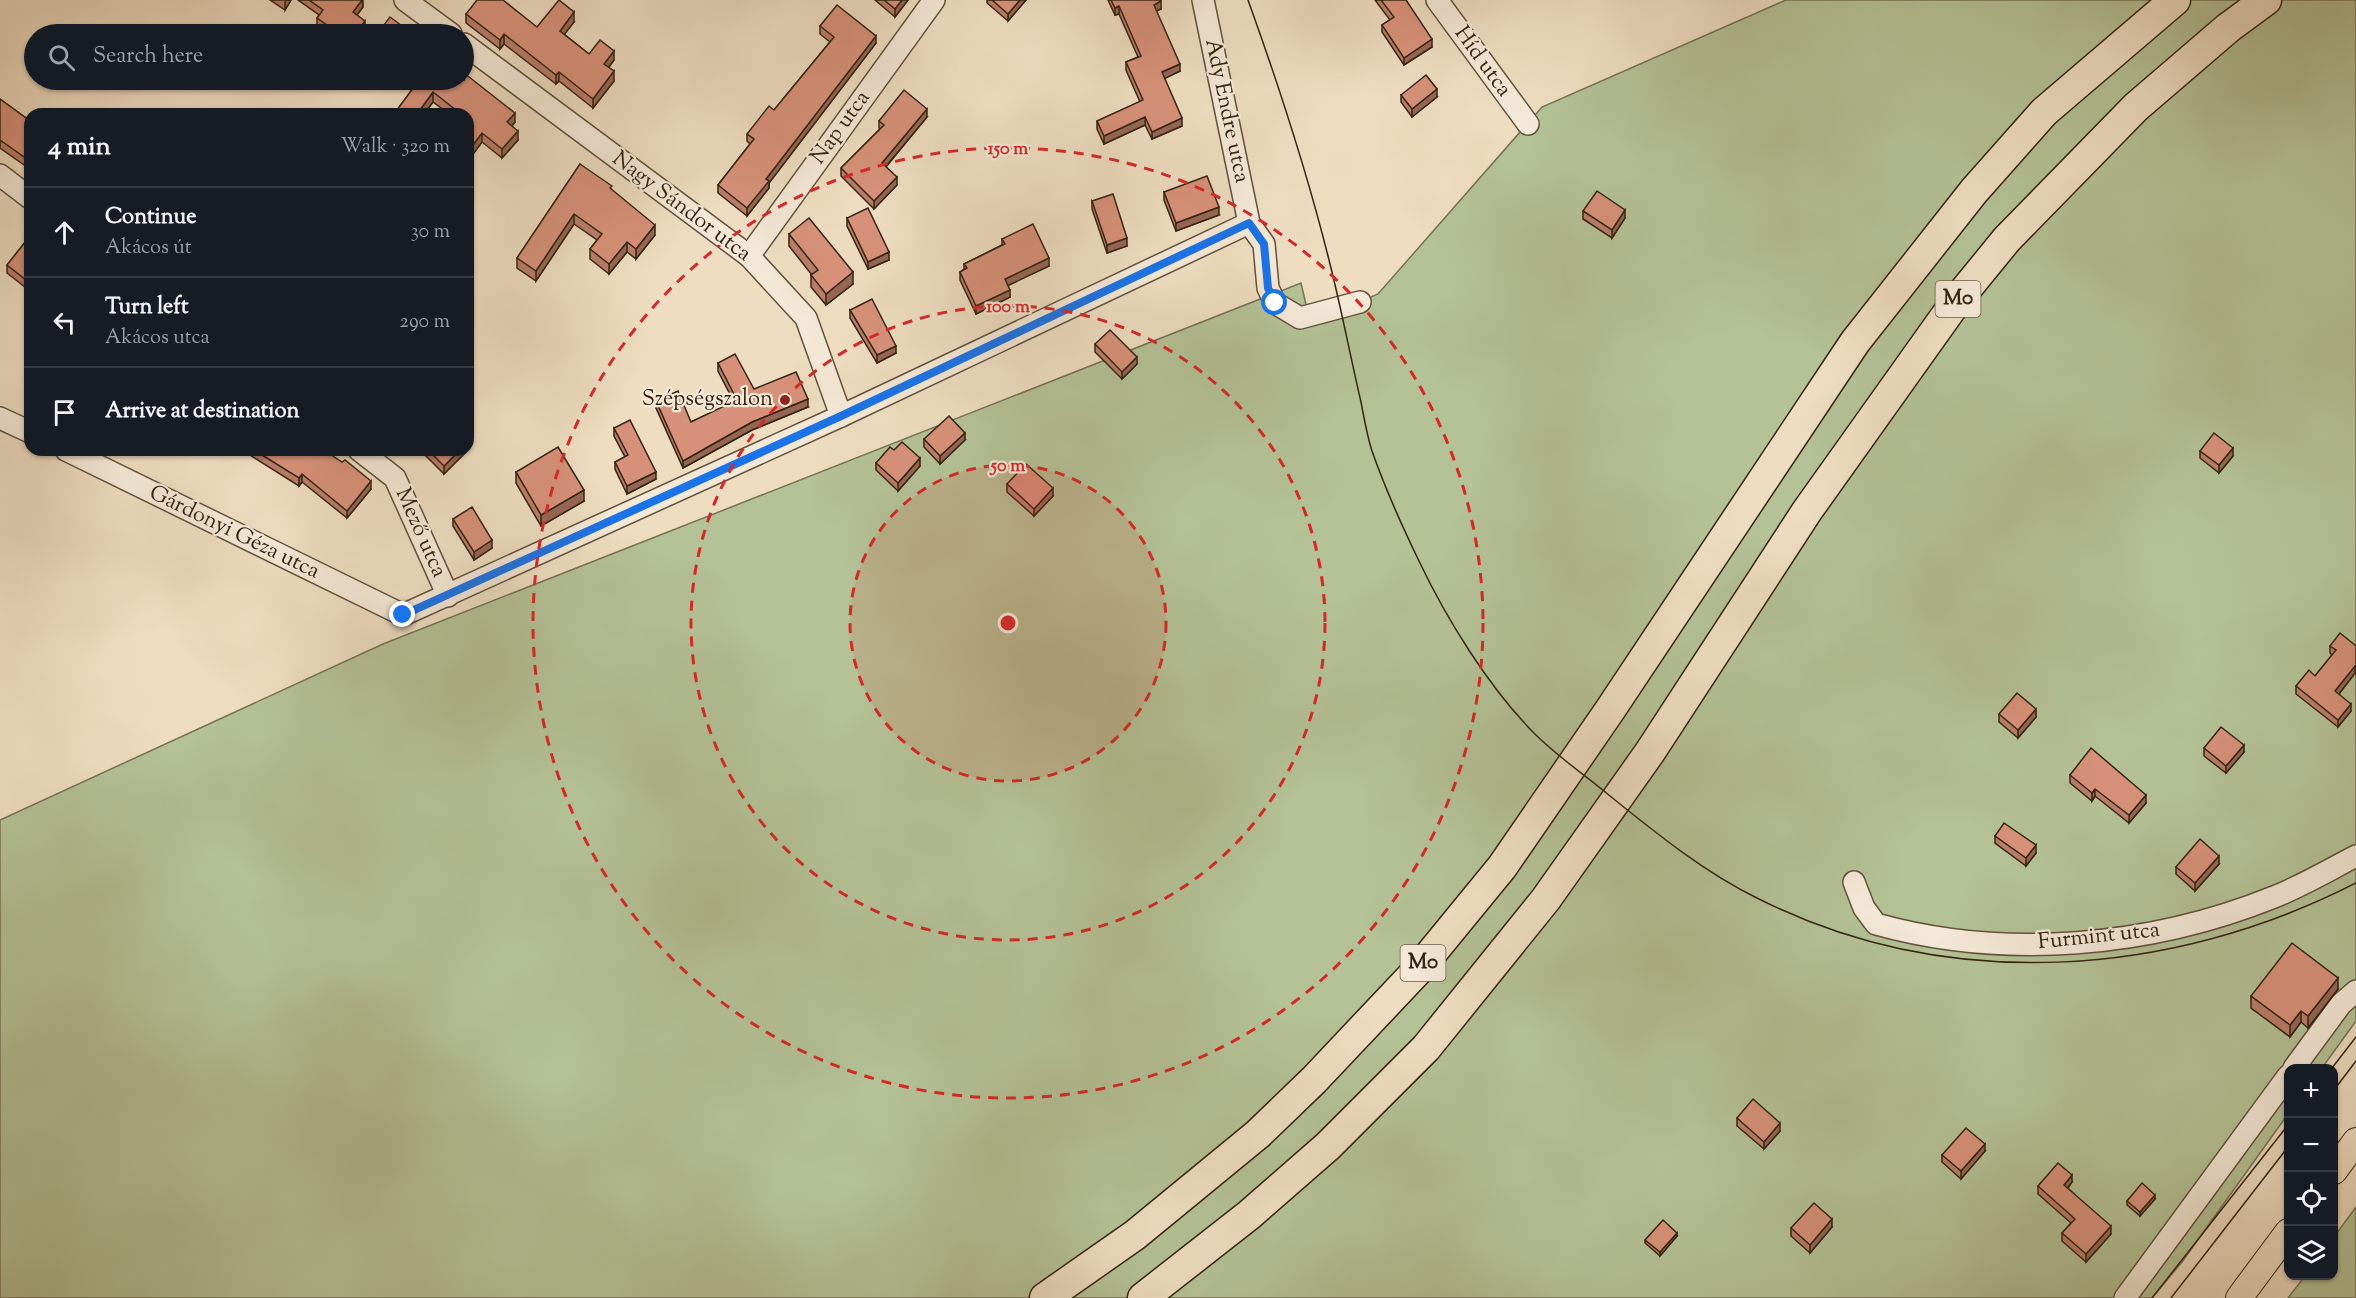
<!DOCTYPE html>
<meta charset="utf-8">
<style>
:root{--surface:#171b24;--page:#242831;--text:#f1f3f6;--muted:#9ea1a6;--line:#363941}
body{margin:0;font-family:"Sorts Mill Goudy",serif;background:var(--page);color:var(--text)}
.controls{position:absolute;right:18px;bottom:18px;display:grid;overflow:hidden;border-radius:12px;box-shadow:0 2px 4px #0004}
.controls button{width:54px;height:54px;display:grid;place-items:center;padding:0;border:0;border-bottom:2px solid var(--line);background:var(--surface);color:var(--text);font:30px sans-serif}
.stop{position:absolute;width:18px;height:18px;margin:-14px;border:4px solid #1a73e8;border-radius:50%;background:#fff}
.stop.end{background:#1a73e8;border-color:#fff;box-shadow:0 2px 6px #0008}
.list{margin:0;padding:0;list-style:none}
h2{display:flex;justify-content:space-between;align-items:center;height:78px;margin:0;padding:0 24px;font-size:26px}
h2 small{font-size:20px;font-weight:400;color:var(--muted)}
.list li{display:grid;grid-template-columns:39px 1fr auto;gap:18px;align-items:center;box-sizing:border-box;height:90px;padding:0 24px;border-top:2px solid var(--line)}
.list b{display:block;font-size:22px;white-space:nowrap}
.list p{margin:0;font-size:20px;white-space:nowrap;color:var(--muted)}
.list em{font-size:20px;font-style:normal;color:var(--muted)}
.icon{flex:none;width:33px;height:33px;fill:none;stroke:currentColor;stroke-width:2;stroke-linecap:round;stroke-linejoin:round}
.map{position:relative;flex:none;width:2356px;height:1298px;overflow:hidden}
.search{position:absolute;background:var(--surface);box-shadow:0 2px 4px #0004;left:24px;top:24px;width:450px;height:66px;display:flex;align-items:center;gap:15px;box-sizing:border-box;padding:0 21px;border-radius:33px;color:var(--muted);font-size:22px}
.panel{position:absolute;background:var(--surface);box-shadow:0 2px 4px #0004;left:24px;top:108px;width:450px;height:348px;border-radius:18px}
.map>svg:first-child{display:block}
.green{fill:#b4c296;stroke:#747354;stroke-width:1.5}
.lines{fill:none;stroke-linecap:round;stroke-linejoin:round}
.minor-casing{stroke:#62523d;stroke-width:24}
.major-casing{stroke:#332411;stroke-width:28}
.highway-casing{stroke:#332411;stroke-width:33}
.minor{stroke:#f4e9d7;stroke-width:21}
.major{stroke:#eeddc1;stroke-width:26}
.highway{stroke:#eeddc1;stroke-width:30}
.tram{stroke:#332411;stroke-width:1.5}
.wall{fill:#b97d69;stroke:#332411;stroke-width:1.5}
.shaded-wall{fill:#966655;stroke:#332411;stroke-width:1.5}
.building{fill:#d7917a;stroke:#332411;stroke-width:1.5}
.route{stroke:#1a73e8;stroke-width:8}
.ring{fill:none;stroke:#d62828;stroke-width:3;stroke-dasharray:10 8}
.poi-dot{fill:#8f2418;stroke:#f4e9d7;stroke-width:2}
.labels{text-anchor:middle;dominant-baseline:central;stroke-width:4.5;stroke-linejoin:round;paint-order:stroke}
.shield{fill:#f4e9d7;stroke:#6d5f4c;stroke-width:1.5}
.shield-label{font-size:21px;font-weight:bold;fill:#332411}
.street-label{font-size:22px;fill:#332411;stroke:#f4e9d7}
.poi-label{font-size:22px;fill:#332411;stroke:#f4e9d7;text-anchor:end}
.centre{fill:#d62828;stroke:#f4e9d7;stroke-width:3}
.ring-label{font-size:18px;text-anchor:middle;font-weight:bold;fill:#d62828;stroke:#f4e9d7;stroke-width:4.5;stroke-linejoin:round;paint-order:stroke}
</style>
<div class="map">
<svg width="2356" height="1298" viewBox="0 0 2356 1298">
<rect width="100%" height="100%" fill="#eeddc1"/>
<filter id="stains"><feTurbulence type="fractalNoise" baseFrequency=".00333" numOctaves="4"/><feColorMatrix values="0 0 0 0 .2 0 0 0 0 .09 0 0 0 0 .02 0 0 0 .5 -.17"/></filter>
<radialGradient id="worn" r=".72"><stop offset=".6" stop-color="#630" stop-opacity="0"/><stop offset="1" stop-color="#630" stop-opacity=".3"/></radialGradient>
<g class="green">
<path d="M1786,0H2356V1021L2322,1068H2288V1114L2182,1262L2152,1298H0V820L383,644L1301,283L1307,309L1360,302L1378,294L1542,107Z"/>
<path d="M2356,1207V1298H2288L2305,1276H2334V1237Z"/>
</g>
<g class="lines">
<defs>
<g id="minor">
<path d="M405,0L451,34"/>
<path d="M1203,0L1249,223L1264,244L1268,288L1275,303L1300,318L1360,302"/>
<path d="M1437,0L1528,124"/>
<path d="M464,44L749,256L806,318L841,416"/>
<path d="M0,175L30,198"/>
<path d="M749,256L934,0"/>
<path d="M0,418L30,432"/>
<path d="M66,450L403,615L841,416L1249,223"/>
<path d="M359,450L395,478L448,596"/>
<path d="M1854,882L1864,908L1876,924C2005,960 2150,947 2274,897C2302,886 2329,870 2356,856"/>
<path d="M2294,1068L2341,1004L2356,991"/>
<path d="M2125,1298L2288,1076"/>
</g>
<g id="major">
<path d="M2334,1171L2356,1141"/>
<path d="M2239,1298L2288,1232"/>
</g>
<g id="highway">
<path d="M1045,1298L1135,1235L1258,1134L1314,1080L1416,972L1502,867L1610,710L1855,342L1974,191L2044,112L2175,0"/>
<path d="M1143,1298L1249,1215L1328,1146L1426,1048L1546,899L1650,752L1807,511L1958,299L2007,239L2136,107L2228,28L2266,0"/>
</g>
</defs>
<use href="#minor" class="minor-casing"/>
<use href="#major" class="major-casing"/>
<use href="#highway" class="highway-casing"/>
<use href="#minor" class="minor"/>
<use href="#major" class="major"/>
<use href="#highway" class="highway"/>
<g class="tram">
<path d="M1248,0C1279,86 1307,172 1329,260C1341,307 1350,355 1361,402C1364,418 1367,435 1372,451C1385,488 1402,526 1419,561C1446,618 1488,686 1532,731C1555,755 1585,775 1610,796C1656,833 1704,872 1757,898C1947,994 2170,978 2356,883"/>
<path d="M2332,1068L2356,1037"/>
<path d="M2334,1090L2356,1061"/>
<path d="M2152,1298L2288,1125"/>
<path d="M2171,1298L2288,1147"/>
</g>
</g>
<g class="wall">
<path d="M270,0H291L285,10Z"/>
<path d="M298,0H363V7L357,15L365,28L361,34H330L317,26V18L319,15Z"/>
<path d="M875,0H908L895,17Z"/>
<path d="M987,0H1026L1008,21L987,3Z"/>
<path d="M1108,0H1160L1161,9L1156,11L1180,71L1164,78L1182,126L1152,139L1145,125L1104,144L1097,129V121L1140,102L1126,70V62L1138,57L1119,14L1115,15Z"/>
<path d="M1375,0H1406L1432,47L1404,65L1382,32V25L1390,20Z"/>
<path d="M466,14L537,27L574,22L564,34L589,54L614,60L609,67L614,81L593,108L559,81L556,84L504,44L500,49L466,23Z"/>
<path d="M820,26L876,43L769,183V188L747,216L718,193V185L750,144L747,141V134L774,110L830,42L820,34Z"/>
<path d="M407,80H464L515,122L512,126L518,140L502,158L482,142L470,158L468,156V114H449L433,102L424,114H394L415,86Z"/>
<path d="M1401,95L1437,97L1412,117L1401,102Z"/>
<path d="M0,99L30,121V169L0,148Z"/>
<path d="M927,117L886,167L897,185L874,209L841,176V168L880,129L879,128V121Z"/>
<path d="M580,164L612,190L655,235L636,259L627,252L609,274L590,259V249L597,240L574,224L536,281L517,268V258Z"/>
<path d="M1164,192L1219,215L1176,231L1164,200Z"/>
<path d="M1092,201L1127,246L1107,253L1092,209Z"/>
<path d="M1583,211L1625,218L1612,238L1583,219Z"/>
<path d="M847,218L889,260L868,269L847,226Z"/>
<path d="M789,234L853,284L826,305L811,287V275H812L789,246Z"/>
<path d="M30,236V291L7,273V265Z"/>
<path d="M1002,239L1049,266L1008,285L1010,297L976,314L960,280V272L964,269V264L1002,245Z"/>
<path d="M850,310L896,353L877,363L850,318Z"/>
<path d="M1095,344L1137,364L1122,379L1095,352Z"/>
<path d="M718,363L754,389L808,407L752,430L683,468L656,408V401L691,422L734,402L718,371Z"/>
<path d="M30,399V414L27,412V405Z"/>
<path d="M614,428L656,479L627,494L615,469V462L625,457L614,436Z"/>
<path d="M924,439L965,440L940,464L924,447Z"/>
<path d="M242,450H324L371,489L347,518L302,482L299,486Z"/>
<path d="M407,450H417L414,455Z"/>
<path d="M420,450H466V452L444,474Z"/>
<path d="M894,450L920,466L898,491L876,470V463Z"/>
<path d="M2200,451L2233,456L2219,473L2200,458Z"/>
<path d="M516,472L584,501L541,526L516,483Z"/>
<path d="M1007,484L1053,496L1034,516L1007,492Z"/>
<path d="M453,519L492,548L474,560L453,526Z"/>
<path d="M2330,646H2356V674L2355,673L2339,694L2351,711L2338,727L2296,694V686L2315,676L2332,655L2330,653Z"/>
<path d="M1999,714L2036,717L2018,738L1999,722Z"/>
<path d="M2204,748L2244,752L2226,773L2204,756Z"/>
<path d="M2070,775L2146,803L2129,823L2095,796L2092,801L2070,783Z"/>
<path d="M1995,836L2036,853L2026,866L1995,843Z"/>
<path d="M2219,864L2195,891L2176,874V867Z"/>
<path d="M2338,989L2308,1028L2301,1022L2290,1037L2251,1008V996Z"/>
<path d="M1737,1118L1780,1131L1764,1149L1737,1126Z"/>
<path d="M1985,1151L1961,1179L1942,1162V1155Z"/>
<path d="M2072,1182L2068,1188L2111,1234L2086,1262L2062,1241V1233L2071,1223L2038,1194V1186Z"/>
<path d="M2155,1199L2140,1216L2127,1205V1201Z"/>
<path d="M1832,1227L1810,1253L1791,1236V1228Z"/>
<path d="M1677,1236L1660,1256L1645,1243V1240Z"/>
</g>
<g class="shaded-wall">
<path d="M286,0H291L285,10V2Z"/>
<path d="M362,0L363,7L353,20V12Z"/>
<path d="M902,0H908L895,17V9Z"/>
<path d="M1020,0H1026L1008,21V14Z"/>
<path d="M1161,1V9L1154,12V5Z"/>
<path d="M1119,6V14L1115,15V8Z"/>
<path d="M574,12V22L560,40V31Z"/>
<path d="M365,21V28L361,34H355Z"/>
<path d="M504,34V44L500,49V40Z"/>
<path d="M876,36V43L769,183V188L747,216V208L766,179Z"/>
<path d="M1432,39V47L1404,65V58Z"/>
<path d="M614,51V60L604,73V64Z"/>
<path d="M1180,64V71L1162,80V72Z"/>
<path d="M614,71V81L593,108V99Z"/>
<path d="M559,72V81L556,84V75Z"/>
<path d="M1437,89V97L1412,117V109Z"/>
<path d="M433,92V102L424,114H417Z"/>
<path d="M927,109V117L882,171V163Z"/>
<path d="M515,113V122L507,131V122Z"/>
<path d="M1145,117V125L1104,144V136Z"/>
<path d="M1182,118V126L1152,139V132Z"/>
<path d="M518,131V140L502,158V149Z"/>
<path d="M482,133V142L470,158V149Z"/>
<path d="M897,177V185L874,209V201Z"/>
<path d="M1219,207V215L1176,231V223Z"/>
<path d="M1625,210V218L1612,238V230Z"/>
<path d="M574,214V224L536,281V271Z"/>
<path d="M655,225V235L636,259V249Z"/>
<path d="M1127,238V246L1107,253V245Z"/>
<path d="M627,242V252L609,274V264Z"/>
<path d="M889,252V260L868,269V262Z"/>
<path d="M1049,258V266L1005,287V279Z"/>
<path d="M853,272V284L826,305V294Z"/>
<path d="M1010,290V297L976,314V306Z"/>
<path d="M896,346V353L877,363V355Z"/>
<path d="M1137,357V364L1122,379V372Z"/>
<path d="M808,399V407L752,430L683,468V461L752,422Z"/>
<path d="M965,433V440L940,464V456Z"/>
<path d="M2233,448V456L2219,473V465Z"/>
<path d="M460,450H466V452L444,474V466Z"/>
<path d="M920,458V466L898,491V483Z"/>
<path d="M656,472V479L627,494V486Z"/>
<path d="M302,474V482L299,486V478Z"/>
<path d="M371,481V489L347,518V511Z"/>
<path d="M1053,488V496L1034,516V509Z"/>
<path d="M584,490V501L541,526V515Z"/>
<path d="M492,540V548L474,560V552Z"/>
<path d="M2355,666V673L2335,699V691Z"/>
<path d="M2351,704V711L2338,727V720Z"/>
<path d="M2036,709V717L2018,738V730Z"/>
<path d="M2244,745V752L2226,773V766Z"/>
<path d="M2095,789V796L2092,801V793Z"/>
<path d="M2146,795V803L2129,823V815Z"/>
<path d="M2036,845V853L2026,866V858Z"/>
<path d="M2219,856V864L2195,891V883Z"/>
<path d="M2338,978V989L2308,1028V1016Z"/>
<path d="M2301,1011V1022L2290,1037V1025Z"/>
<path d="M1780,1123V1131L1764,1149V1142Z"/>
<path d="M1985,1144V1151L1961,1179V1171Z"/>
<path d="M2072,1175V1182L2064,1192V1185Z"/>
<path d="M2155,1195V1199L2140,1216V1212Z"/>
<path d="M1832,1219V1227L1810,1253V1245Z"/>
<path d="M2111,1226V1234L2086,1262V1254Z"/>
<path d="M1677,1233V1236L1660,1256V1252Z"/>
</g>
<g class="building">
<path d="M309,0H362L353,12L365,21L355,34H340L317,18L323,10Z"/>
<path d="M477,0H503L537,27L559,0L574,12L560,31L589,54L600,40L614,51L604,64L614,71L593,99L559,72L556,75L504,34L500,40L466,14Z"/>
<path d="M884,0H902L895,9Z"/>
<path d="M992,0H1020L1008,14Z"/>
<path d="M1111,0H1160L1161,1L1154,5L1180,64L1162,72L1182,118L1152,132L1145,117L1104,136L1097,121L1143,100L1126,62L1141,56L1119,6L1115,8Z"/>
<path d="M1381,0H1406L1432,39L1404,58L1382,25L1394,17Z"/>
<path d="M837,5L876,36L766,179L769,181L747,208L718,185L754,139L747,134L769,106L774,110L834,37L820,26Z"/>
<path d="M390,17L413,34H377Z"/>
<path d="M464,73L515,113L507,122L518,131L502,149L482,133L470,149L468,147V114H461L433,92L417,114H394L419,80H464Z"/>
<path d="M1426,75L1437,89L1412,109L1401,95Z"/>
<path d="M904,90L927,109L882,163L897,177L874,201L841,168L884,125L879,121Z"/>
<path d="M0,99L30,121V161L0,140Z"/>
<path d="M580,164L612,186L610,188L655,225L636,249L627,242L609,264L590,249L602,234L574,214L536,271L517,258Z"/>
<path d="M1207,176L1219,207L1176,223L1164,192Z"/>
<path d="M1597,191L1625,210L1612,230L1583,211Z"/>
<path d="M1113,194L1127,238L1107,245L1092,201Z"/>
<path d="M868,208L889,252L868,262L847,218Z"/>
<path d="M809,218L853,272L826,294L811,275L818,270L789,234Z"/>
<path d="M1033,224L1049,258L1005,279L1010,290L976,306L960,272L967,268L964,264L1005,244L1002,239Z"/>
<path d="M30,236V283L7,265Z"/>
<path d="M872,299L896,346L877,355L850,310Z"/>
<path d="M1110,330L1137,357L1122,372L1095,344Z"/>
<path d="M735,354L754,389L796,372L808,399L752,422L683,461L656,401L678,391L691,422L737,400L718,363Z"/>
<path d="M30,399V406L27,405Z"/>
<path d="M949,416L965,433L940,456L924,439Z"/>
<path d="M630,420L656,472L627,486L615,462L628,455L614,428Z"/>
<path d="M2214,433L2233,448L2219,465L2200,451Z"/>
<path d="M902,442L920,458L898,483L876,463L890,447L894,450Z"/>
<path d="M558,447L584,490L541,515L516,472Z"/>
<path d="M254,450H324L342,462L345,460L371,481L347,511L302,474L299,478Z"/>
<path d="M428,450H460L444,466Z"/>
<path d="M1026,464L1053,488L1034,509L1007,484Z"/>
<path d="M472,507L492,540L474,552L453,519Z"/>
<path d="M2340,633L2356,646V667L2355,666L2335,691L2351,704L2338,720L2296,686L2309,670L2315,676L2336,650L2330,646Z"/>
<path d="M2017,693L2036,709L2018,730L1999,714Z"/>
<path d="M2221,727L2244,745L2226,766L2204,748Z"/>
<path d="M2091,748L2146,795L2129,815L2095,789L2092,793L2070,775Z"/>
<path d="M2004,823L2036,845L2026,858L1995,836Z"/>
<path d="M2200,839L2219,856L2195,883L2176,867Z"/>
<path d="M2292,943L2338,978L2308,1016L2301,1011L2290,1025L2251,996Z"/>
<path d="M1753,1099L1780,1123L1764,1142L1737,1118Z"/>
<path d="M1966,1128L1985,1144L1961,1171L1942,1155Z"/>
<path d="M2058,1163L2072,1175L2064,1185L2111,1226L2086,1254L2062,1233L2075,1219L2038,1186Z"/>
<path d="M2142,1183L2155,1195L2140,1212L2127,1201Z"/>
<path d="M1814,1203L1832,1219L1810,1245L1791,1228Z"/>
<path d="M1663,1220L1677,1233L1660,1252L1645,1240Z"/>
</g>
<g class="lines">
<path class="route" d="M403,615L841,416L1249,223L1264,244L1268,288L1275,303"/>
</g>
<circle cx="1008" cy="623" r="158" fill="#d62828" fill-opacity=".12"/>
<g class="ring">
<circle cx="1008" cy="623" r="158"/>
<circle cx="1008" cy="623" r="317"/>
<circle cx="1008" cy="623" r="475"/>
</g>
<circle class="poi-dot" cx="785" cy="400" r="6"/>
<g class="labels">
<g class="shield">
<rect x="1935.5" y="281" width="45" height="36" rx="4.5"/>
<rect x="1400.5" y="945" width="45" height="36" rx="4.5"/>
</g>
<g class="shield-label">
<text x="1958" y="299">M0</text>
<text x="1423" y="963">M0</text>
</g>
<g class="street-label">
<text transform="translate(1482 62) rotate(54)">Híd utca</text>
<text transform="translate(1226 111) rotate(78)">Ady Endre utca</text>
<text transform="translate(841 128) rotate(-54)">Nap utca</text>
<text transform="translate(681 207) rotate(37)">Nagy Sándor utca</text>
<text transform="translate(234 533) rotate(26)">Gárdonyi Géza utca</text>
<text transform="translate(420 533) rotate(66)">Mező utca</text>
<text transform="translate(2099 937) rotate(-6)">Furmint utca</text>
</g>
<g class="poi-label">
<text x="773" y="400">Szépségszalon</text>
</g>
</g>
<circle cx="1008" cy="623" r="9" class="centre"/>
<g class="ring-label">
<text x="1008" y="154">150 m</text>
<text x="1008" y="312">100 m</text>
<text x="1008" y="471">50 m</text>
</g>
<rect width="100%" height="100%" filter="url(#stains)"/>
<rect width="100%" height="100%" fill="url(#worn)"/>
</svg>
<div class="controls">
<button>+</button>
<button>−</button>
<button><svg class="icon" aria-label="locate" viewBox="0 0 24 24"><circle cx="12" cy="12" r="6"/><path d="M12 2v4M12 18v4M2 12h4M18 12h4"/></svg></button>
<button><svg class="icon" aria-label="layers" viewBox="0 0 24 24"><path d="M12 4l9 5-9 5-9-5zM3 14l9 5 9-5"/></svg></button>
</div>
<div class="stop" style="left:1275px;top:303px"></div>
<div class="stop end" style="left:403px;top:615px"></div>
<div class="search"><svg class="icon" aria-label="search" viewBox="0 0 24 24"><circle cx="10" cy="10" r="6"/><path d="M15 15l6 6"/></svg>Search here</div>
<section class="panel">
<h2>4 min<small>Walk · 320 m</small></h2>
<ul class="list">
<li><svg class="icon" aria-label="ahead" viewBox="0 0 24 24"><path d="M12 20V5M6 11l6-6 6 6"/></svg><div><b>Continue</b><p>Akácos út</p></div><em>30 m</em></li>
<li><svg class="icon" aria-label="left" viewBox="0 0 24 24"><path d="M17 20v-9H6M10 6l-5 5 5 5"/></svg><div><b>Turn left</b><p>Akácos utca</p></div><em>290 m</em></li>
<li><svg class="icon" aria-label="arrive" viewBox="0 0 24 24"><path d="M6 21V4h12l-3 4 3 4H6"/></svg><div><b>Arrive at destination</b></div></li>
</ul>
</section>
</div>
